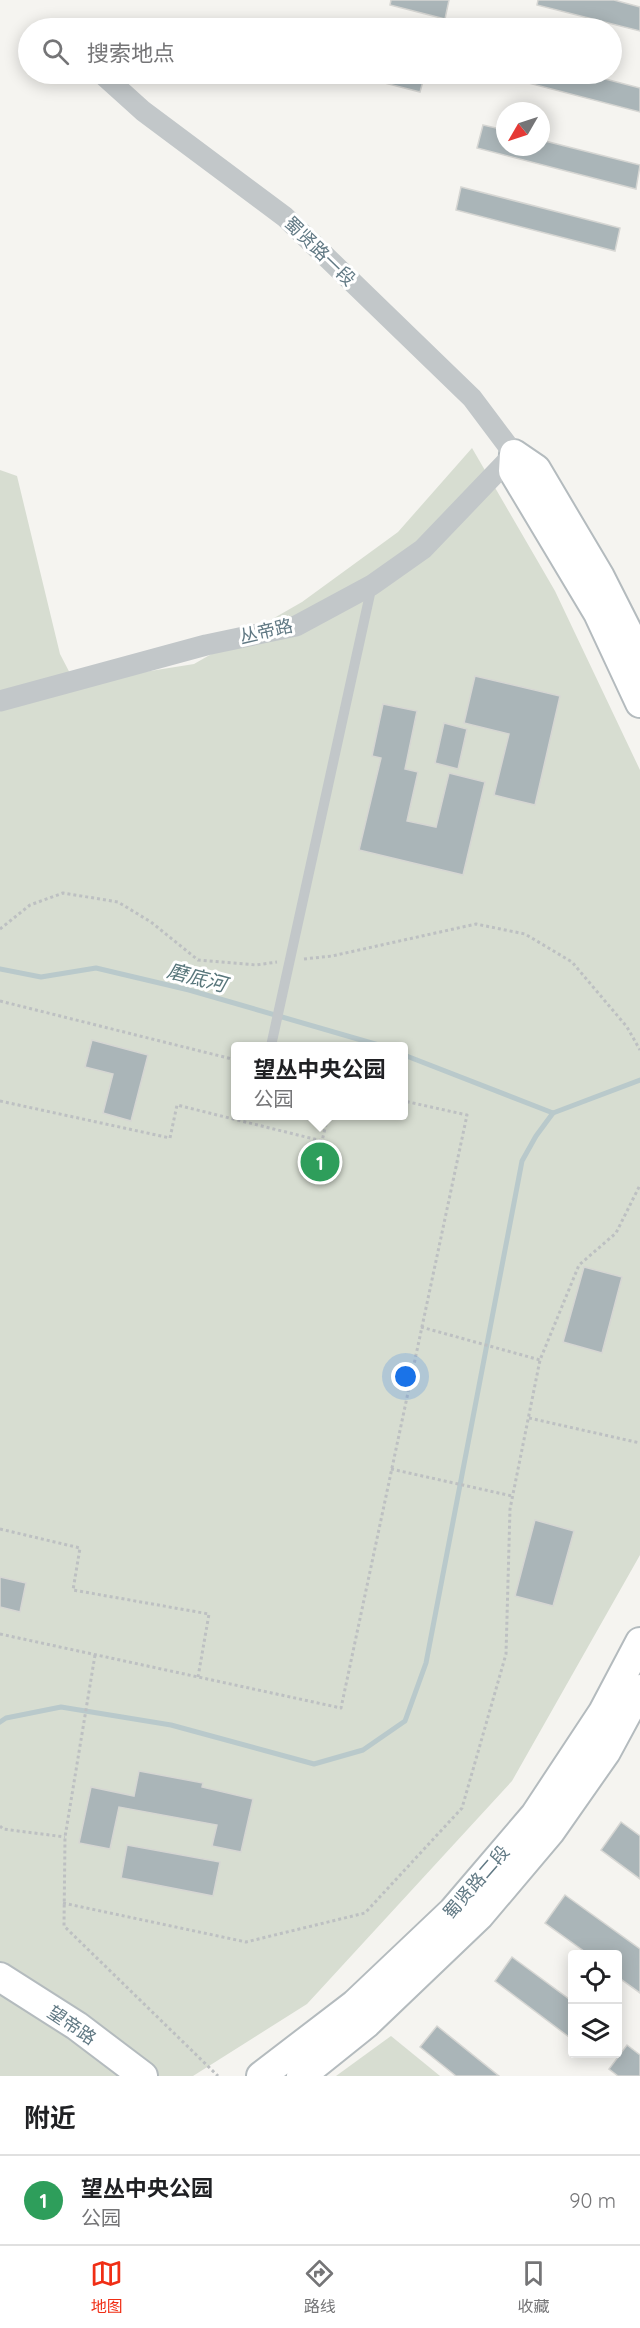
<!DOCTYPE html>
<html lang="zh">
<meta charset="utf-8">
<style>
:root{--surface:#fff;--page:#f6f6f6;--text:#202124;--muted:#757577;--line:#e0e0e0;--accent:#f02e15}
body{margin:0;font-family:Quicksand,"Noto Sans SC",sans-serif;background:var(--page);color:var(--text)}
.controls{position:absolute;right:18px;bottom:18px;display:grid;overflow:hidden;border-radius:6px;box-shadow:0 3px 15px #0003}
.controls button{width:54px;height:54px;display:grid;place-items:center;padding:0;border:0;border-bottom:2px solid var(--line);background:var(--surface);color:var(--text);font:30px sans-serif}
.compass{position:absolute;left:496px;top:102px;width:54px;height:54px;border-radius:50%;background:var(--surface);box-shadow:0 3px 15px #0003;rotate:231deg}
.you{position:absolute;left:406px;top:1377px;width:21px;height:21px;margin:-15px;border:4px solid #fff;border-radius:50%;background:#1a73e8;box-shadow:0 0 0 9px #1a73e833}
.badge{display:grid;place-items:center;width:39px;height:39px;border-radius:50%;background:var(--accent);color:#fff;font-size:20px;font-weight:700}
.pin{position:absolute;translate:-50% -50%;border:3px solid #fff;box-shadow:0 2px 6px #0006}
.popup{position:absolute;left:231px;top:1042px;width:177px;height:78px;box-sizing:border-box;display:grid;place-content:center;border-radius:6px;background:var(--surface);filter:drop-shadow(0 2px 4px #0005);font-size:20px;white-space:nowrap;color:var(--muted)}
.popup b{font-size:22px;color:var(--text)}
.popup::after{content:'';position:absolute;left:50%;top:100%;margin-left:-12px;border:12px solid transparent;border-top-color:var(--surface)}
.list{margin:0;padding:0;list-style:none}
h2{display:flex;justify-content:space-between;align-items:center;height:78px;margin:0;padding:0 24px;font-size:26px}
h2 small{font-size:20px;font-weight:400;color:var(--muted)}
.list li{display:grid;grid-template-columns:39px 1fr auto;gap:18px;align-items:center;box-sizing:border-box;height:90px;padding:0 24px;border-top:2px solid var(--line)}
.list b{display:block;font-size:22px;white-space:nowrap}
.list p{margin:0;font-size:20px;white-space:nowrap;color:var(--muted)}
.list em{font-size:20px;font-style:normal;color:var(--muted)}
.icon{flex:none;width:33px;height:33px;fill:none;stroke:currentColor;stroke-width:2;stroke-linecap:round;stroke-linejoin:round}
.map{position:relative;flex:none;width:640px;height:2076px;overflow:hidden}
.search{position:absolute;background:var(--surface);box-shadow:0 3px 15px #0003;left:18px;right:18px;top:18px;height:66px;display:flex;align-items:center;gap:15px;box-sizing:border-box;padding:0 21px;border-radius:33px;color:var(--muted);font-size:22px}
.sheet{height:168px;background:var(--surface)}
nav{display:flex;justify-content:space-around;align-items:center;box-sizing:border-box;height:84px;border-top:2px solid var(--line);background:var(--surface);font-size:16px;color:var(--muted)}
nav a{display:grid;justify-items:center;gap:3px}
nav .on{color:var(--accent)}
.map>svg:first-child{display:block}
.green{fill:#d7ddd1;fill-rule:evenodd}
.lines{fill:none;stroke-linecap:round;stroke-linejoin:round}
.stream{stroke:#b9c9cb;stroke-width:5}
.building{fill:#aab5b8;stroke:#d6d6d3;stroke-width:1.5}
.secondary-casing{stroke:#b4bbbe;stroke-width:32}
.path{stroke:#bdc0c2;stroke-width:3;stroke-dasharray:3 3;stroke-linecap:butt}
.lane{stroke:#c2c7c9;stroke-width:10}
.street{stroke:#c2c7c9;stroke-width:21}
.secondary{stroke:#fff;stroke-width:28}
.labels{text-anchor:middle;dominant-baseline:central;stroke-width:6;stroke-linejoin:round;paint-order:stroke}
.street-label{font-size:18px;fill:#617984;stroke:#fff}
.water-label{font-size:20px;font-style:italic;fill:#58767b;stroke:#fff}
</style>
<div class="map">
<svg width="640" height="2076" viewBox="0 0 640 2076">
<rect width="100%" height="100%" fill="#f5f4f0"/>
<g class="green">
<path d="M472,448L555,591L640,770V1555L512,1781L307,2004L193,2076H0V470L17,476L60,654L75,683L194,664L302,602L398,532ZM236,1046H404V1116H236Z"/>
<path d="M391,2036L440,2076H336Z"/>
</g>
<g class="lines">
<g class="stream">
<path d="M0,969L41,977L96,968L189,990L382,1046"/>
<path d="M404,1055L553,1113L640,1080"/>
<path d="M0,1722L6,1718L61,1707L171,1725L314,1764L363,1750L405,1721L426,1663L522,1161L536,1136L553,1113"/>
</g>
</g>
<g class="building">
<path d="M391,0H449L445,19L390,5Z"/>
<path d="M538,0H614L640,7V31L537,5Z"/>
<path d="M365,74H425L420,92L365,78Z"/>
<path d="M509,74H586L640,88V112L509,78Z"/>
<path d="M483,125L505,130V147H541V140L640,165L636,189L477,148Z"/>
<path d="M461,187L620,228L615,251L456,210Z"/>
<path d="M475,676L560,696L535,805L494,795L509,734L464,723Z"/>
<path d="M383,704L417,711L405,769L418,772L407,821L436,827L449,773L485,782L463,875L359,850L381,758L372,756Z"/>
<path d="M444,723L467,729L458,769L435,763Z"/>
<path d="M92,1040L148,1055L131,1121L103,1113L113,1074L85,1067Z"/>
<path d="M584,1267L622,1277L602,1353L563,1342Z"/>
<path d="M535,1520L574,1531L553,1606L515,1596Z"/>
<path d="M0,1577L26,1583L20,1612L0,1607Z"/>
<path d="M139,1771L203,1783L202,1787L253,1799L241,1852L212,1846L217,1825L119,1807L110,1849L79,1843L91,1787L134,1796Z"/>
<path d="M621,1822L640,1836V1879L601,1850Z"/>
<path d="M127,1845L220,1862L213,1896L121,1878Z"/>
<path d="M565,1895L640,1949V1993L618,1977V1954H588L545,1923Z"/>
<path d="M512,1957L573,2002V2040L495,1981Z"/>
<path d="M437,2026L499,2076H456L420,2047Z"/>
<path d="M627,2045L640,2055V2076H618L609,2069Z"/>
</g>
<g class="lines">
<defs>
<g id="secondary">
<path d="M640,656L600,577L536,469L514,454L513,471L598,613L640,703"/>
<path d="M0,1977L77,2026L143,2076"/>
<path d="M261,2076L355,2004L453,1911L535,1815L603,1712L640,1642"/>
<path d="M301,2076L367,2023L479,1916L550,1832L606,1752L640,1689"/>
</g>
</defs>
<use href="#secondary" class="secondary-casing"/>
<g class="path">
<path d="M0,929L30,905L63,893L118,902L151,922L198,960L256,965L277,962"/>
<path d="M304,959L332,956L476,924L525,934L572,962L627,1027L640,1050"/>
<path d="M0,1001L236,1060"/>
<path d="M0,1101L170,1138L177,1105L322,1141L328,1116"/>
<path d="M421,1327L540,1360"/>
<path d="M529,1418L640,1443"/>
<path d="M391,1469L512,1496"/>
<path d="M0,1529L80,1548L73,1590L209,1614L198,1677"/>
<path d="M0,1634L341,1708L467,1115L404,1101"/>
<path d="M95,1655L65,1837L64,1926L218,2076"/>
<path d="M0,1826L3,1829L65,1837"/>
<path d="M63,1903L246,1942L365,1913L462,1808L506,1654L510,1509L540,1360L579,1265L616,1233L640,1185"/>
</g>
<path class="lane" d="M271,1046L372,585"/>
<path class="street" d="M0,701L206,645L296,626L372,585L423,549L514,454L472,398L285,217L143,111L102,74"/>
<use href="#secondary" class="secondary"/>
</g>
<g class="labels">
<g class="street-label">
<text transform="translate(320 251) rotate(44)">蜀贤路一段</text>
<text transform="translate(266 631) rotate(-13)">丛帝路</text>
<text transform="translate(476 1882) rotate(-49)">蜀贤路二段</text>
<text transform="translate(72 2025) rotate(34)">望帝路</text>
</g>
<g class="water-label">
<text transform="translate(197 977) rotate(15)">磨底河</text>
</g>
</g>
</svg>
<div class="controls">
<button><svg class="icon" aria-label="locate" viewBox="0 0 24 24"><circle cx="12" cy="12" r="6"/><path d="M12 2v4M12 18v4M2 12h4M18 12h4"/></svg></button>
<button><svg class="icon" aria-label="layers" viewBox="0 0 24 24"><path d="M12 4l9 5-9 5-9-5zM3 14l9 5 9-5"/></svg></button>
</div>
<svg class="compass" viewBox="-18 -18 36 36"><path d="M0-13l5 13h-10z" fill="#e53935"/><path d="M0 13l5-13h-10z" fill="#757577"/></svg>
<div class="you"></div>
<div class="pin badge" style="left:320px;top:1162px;background:#2e9e5b">1</div>
<div class="popup"><b>望丛中央公园</b>公园</div>
<div class="search"><svg class="icon" aria-label="search" viewBox="0 0 24 24"><circle cx="10" cy="10" r="6"/><path d="M15 15l6 6"/></svg>搜索地点</div>
</div>
<section class="sheet">
<h2>附近<small></small></h2>
<ul class="list">
<li><span class="badge" style="background:#2e9e5b">1</span><div><b>望丛中央公园</b><p>公园</p></div><em>90 m</em></li>
</ul>
</section>
<nav>
<a class="on"><svg class="icon" aria-label="map" viewBox="0 0 24 24"><path d="M3 6l6-2 6 2 6-2v14l-6 2-6-2-6 2zM9 4v14M15 6v14"/></svg>地图</a>
<a><svg class="icon" aria-label="directions" viewBox="0 0 24 24"><path d="M12 3l9 9-9 9-9-9zM9 14v-3h6M13 9l2 2-2 2"/></svg>路线</a>
<a><svg class="icon" aria-label="saved" viewBox="0 0 24 24"><path d="M7 4h10v16l-5-4-5 4z"/></svg>收藏</a>
</nav>
